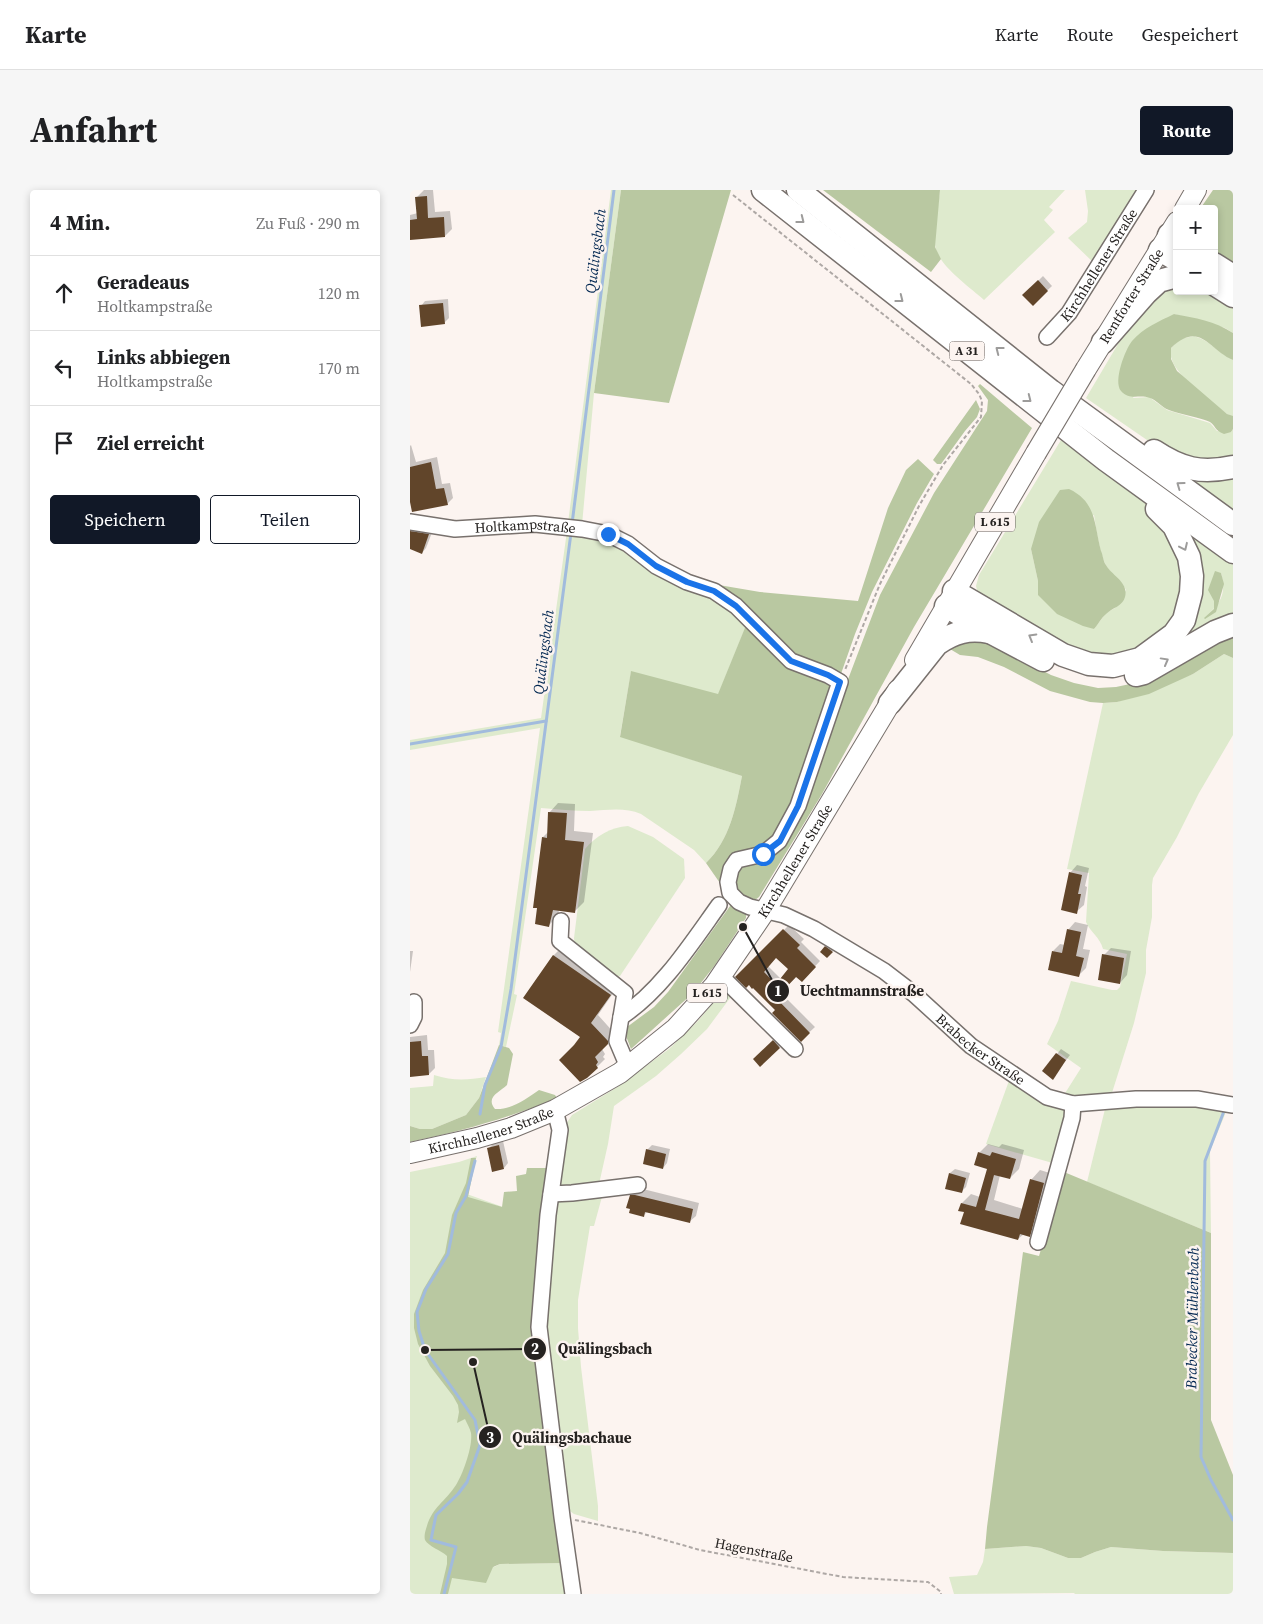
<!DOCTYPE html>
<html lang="de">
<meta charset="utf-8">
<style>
:root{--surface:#fff;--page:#f6f6f6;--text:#202124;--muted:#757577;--line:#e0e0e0;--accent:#111827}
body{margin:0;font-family:"Source Serif 4",serif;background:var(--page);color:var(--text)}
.controls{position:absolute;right:15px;top:15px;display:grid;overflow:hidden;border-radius:5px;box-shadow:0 2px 8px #0003}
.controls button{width:45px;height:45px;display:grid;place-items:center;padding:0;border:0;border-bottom:1px solid var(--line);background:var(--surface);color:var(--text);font:25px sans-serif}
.stop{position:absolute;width:15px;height:15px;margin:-11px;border:4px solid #1a73e8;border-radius:50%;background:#fff}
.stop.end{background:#1a73e8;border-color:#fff;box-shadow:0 1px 5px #0008}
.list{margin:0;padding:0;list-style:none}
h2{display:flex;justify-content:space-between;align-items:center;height:65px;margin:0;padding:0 20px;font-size:21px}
h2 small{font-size:16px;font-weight:400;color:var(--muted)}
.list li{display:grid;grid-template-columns:32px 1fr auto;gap:15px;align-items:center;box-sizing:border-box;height:75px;padding:0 20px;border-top:1px solid var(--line)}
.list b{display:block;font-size:19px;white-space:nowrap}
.list p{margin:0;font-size:16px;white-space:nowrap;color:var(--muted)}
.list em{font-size:16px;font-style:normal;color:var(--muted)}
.actions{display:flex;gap:10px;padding:15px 20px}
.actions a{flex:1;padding:11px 0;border:1px solid var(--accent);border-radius:5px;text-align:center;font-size:18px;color:var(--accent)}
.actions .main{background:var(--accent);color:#fff}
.icon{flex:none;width:28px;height:28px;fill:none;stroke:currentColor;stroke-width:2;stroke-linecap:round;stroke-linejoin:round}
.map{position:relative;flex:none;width:823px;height:1404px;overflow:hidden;border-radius:5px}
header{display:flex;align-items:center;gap:30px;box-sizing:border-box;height:70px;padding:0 25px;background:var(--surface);border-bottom:1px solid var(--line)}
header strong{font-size:24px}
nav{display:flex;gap:28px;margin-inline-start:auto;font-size:18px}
.intro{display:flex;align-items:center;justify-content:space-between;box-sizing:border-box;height:120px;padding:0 30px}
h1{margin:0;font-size:35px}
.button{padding:12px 22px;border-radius:5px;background:var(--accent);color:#fff;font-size:18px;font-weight:700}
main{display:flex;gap:30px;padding:0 30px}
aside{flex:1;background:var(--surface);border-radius:5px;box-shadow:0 2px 8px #0003}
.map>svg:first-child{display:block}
.green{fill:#deeacd;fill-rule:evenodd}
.forest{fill:#b9c8a1}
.shadow{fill:#0003;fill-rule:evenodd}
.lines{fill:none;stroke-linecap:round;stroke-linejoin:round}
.stream{stroke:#a1bbdd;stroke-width:3}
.building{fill:#61452a;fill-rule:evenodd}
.minor-casing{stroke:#78716d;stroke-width:18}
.major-casing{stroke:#78716d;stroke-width:22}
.highway-casing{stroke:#78716d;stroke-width:25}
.path{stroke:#aea8a5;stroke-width:2;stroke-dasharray:4 2.5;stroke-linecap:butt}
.minor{stroke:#fff;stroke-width:15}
.major{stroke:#fff;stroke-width:20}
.highway{stroke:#fff;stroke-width:22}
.major-bridge-casing{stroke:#78716d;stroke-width:22;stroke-linecap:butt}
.major-bridge{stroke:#fff;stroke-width:20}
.oneway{stroke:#9d9c9b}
.route{stroke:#1a73e8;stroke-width:6}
.labels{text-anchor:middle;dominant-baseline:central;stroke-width:5;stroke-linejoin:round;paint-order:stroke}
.shield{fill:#fcf4f0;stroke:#66615e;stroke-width:1}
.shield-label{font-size:12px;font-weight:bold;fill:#252220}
.street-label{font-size:14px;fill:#252220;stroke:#fcf4f0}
.water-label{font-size:15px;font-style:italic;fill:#042953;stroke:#fcf4f0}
.leader{fill:none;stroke:#252220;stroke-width:2}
.callout-dot{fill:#252220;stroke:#fcf4f0;stroke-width:2}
.mark-label{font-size:15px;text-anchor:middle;font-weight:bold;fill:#fff}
.callout-label{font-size:15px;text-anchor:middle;font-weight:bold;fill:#252220;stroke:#fcf4f0;stroke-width:5;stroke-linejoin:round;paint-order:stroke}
</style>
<header>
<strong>Karte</strong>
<nav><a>Karte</a><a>Route</a><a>Gespeichert</a></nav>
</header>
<div class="intro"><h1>Anfahrt</h1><a class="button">Route</a></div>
<main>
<aside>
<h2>4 Min.<small>Zu Fuß · 290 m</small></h2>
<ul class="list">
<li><svg class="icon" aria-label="ahead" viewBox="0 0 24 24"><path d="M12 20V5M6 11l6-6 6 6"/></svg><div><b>Geradeaus</b><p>Holtkampstraße</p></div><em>120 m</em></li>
<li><svg class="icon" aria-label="left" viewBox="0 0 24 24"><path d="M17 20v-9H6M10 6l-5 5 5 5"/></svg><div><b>Links abbiegen</b><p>Holtkampstraße</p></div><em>170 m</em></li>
<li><svg class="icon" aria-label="arrive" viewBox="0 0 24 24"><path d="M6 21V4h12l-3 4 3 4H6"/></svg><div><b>Ziel erreicht</b></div></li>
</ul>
<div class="actions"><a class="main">Speichern</a><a>Teilen</a></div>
</aside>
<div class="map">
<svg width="823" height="1404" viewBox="0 0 823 1404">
<rect width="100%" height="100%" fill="#fcf4f0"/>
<g class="green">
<path d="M201,0H211L184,203L172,335L158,333Z"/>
<path d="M530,0H655L639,17L643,20L634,30L645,42L574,110C560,97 527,75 525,55C524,37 528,18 530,0Z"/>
<path d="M675,0H729L684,73L658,48L677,32L678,21Z"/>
<path d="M767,93V101H802L823,113V143L815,138L764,124L723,208L739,207L757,220L800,233L807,241L821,242L823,239V271L810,274L753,261L676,208L724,127L753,98Z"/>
<path d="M784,146C800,150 808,163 823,170V227L817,224C801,211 768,188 762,170C760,166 761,162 761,158L770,149Z"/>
<path d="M651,250L724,304L743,319L776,372L770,423L741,458L680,470L568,404L566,396L569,385ZM684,325C686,337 690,365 696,375C701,385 711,390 716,400L705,418L696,423L684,439L629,405L628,391L621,359Z"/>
<path d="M823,285V320L779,288Z"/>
<path d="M157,341L189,345L296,403L338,431L308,505L221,482L210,546L332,586C326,617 320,650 296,673L284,660L231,624C215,617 198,620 180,621C164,621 147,619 131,618L104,804L107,805L96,857L89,855L91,843L88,842L130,538L0,560V550L131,528Z"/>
<path d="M780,344L823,375V429L768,449ZM811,383C817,405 810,414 794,428L804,419V411Z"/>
<path d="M814,464L823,468V545L789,603L767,647L743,688L742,695V727L736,760V783L724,833L701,906L652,908L671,878L637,854L648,831L661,791L702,800H707L710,797L717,764L693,759C690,747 680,742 676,732L679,683L657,679L693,513L707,512L783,484Z"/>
<path d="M218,636L243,647L274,669L275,688L210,786L203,788L165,760L164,748L175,659C186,646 201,637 218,636Z"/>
<path d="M316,798L323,804L297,839L271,864L246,886L204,916L198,954L187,1003H193L184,1036H180L168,1110V1138L171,1177L188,1316V1331L164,1324L156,1318L133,1137L143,1026L156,934L162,925L209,896L259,859L287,832Z"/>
<path d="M24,885C43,891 57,890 76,887L69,908L56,925L22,939H10L0,936V898L23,896Z"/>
<path d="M600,888L656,920L646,974L576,954Z"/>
<path d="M696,915L818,917L800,961L801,1043L677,992Z"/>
<path d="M67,966L54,1003L132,1031L85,1357L84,1377L90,1374L154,1373L159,1404H0V982L49,972Z"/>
<path d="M616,1356L631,1358L658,1368H671L685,1362L701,1357L753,1361L823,1363V1404H665L664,1403L544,1404L539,1387L567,1385L573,1372L575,1359Z"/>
</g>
<g class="forest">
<path d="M211,0H321L259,213L184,203Z"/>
<path d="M413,0H530L525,57L531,69L521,82Z"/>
<path d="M803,0H823V78L804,66V19H790Z"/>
<path d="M764,124C785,128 805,131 823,143V170C798,159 790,130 761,158V169L767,181L817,224L823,226V239L821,242L814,244C804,240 806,236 800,232C792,228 769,224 759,220C752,218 747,210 740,208C729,204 720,211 711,201C703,191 715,160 722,151C733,138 750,131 764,124Z"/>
<path d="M570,194L622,238L504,437L412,604L349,707L345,710L341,711L328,705L324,688L331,677L353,670L426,521L470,405L524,303L577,221L578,210L568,196Z"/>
<path d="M566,210L570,219L567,227L555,241L531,274H527L523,270Z"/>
<path d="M508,269L524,284L507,313L462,402L445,444L387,609L363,652L342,661L312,696L296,673C320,650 326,617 332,586L210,547L221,481L308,504L341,423L303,394L350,402L448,411L478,318L496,280Z"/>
<path d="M659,299C687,312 684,335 691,361C693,365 693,371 696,375C702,386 719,392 715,407C713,416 702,418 696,424C691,428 688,435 684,439L673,436L647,424L628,405V391L621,359L629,332L650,300Z"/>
<path d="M805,381L811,383L814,394L806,422L795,429L794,428L804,419V411L798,400Z"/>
<path d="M823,442V468L814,464L783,484L739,504L707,512L693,513L680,512L640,501L594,477L568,467L550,465L535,456L540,453L576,451L641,485L664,493L688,498L706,497L734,491Z"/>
<path d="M323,712L336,723V728L305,775L283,803L221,859L216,846L217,837L244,817L258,802Z"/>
<path d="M89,855L99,858L103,864L97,895C90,902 75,907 85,919C101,920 116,909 129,900L145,905L147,908C99,928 52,941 0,952V936L10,939H22L56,925L69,908Z"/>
<path d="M61,968H66L58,1007L92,1017L94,1002L107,1001L106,986L116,984L117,978H141L125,1137L154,1373L90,1374L83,1377L76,1393L42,1388L38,1404H30L37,1374V1366C32,1361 18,1356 15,1350C14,1347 15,1342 16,1339C22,1317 34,1313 46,1295C53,1284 63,1256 61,1243C60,1238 57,1234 55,1229L47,1233L49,1222L48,1215L43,1206L20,1176L8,1154L4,1138V1124L13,1100L35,1063L42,1025L56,993Z"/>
<path d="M654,982L801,1043V1230L823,1285V1363L753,1361L701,1357L685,1362L671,1368H658L631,1358L616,1356L575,1359L577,1337L613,1062L629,1066Z"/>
</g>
<g class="shadow">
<path d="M14,0H23L25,22L40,21L42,39L35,46L0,48V25L8,23L7,7Z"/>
<path d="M633,86L642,96L623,114L614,105Z"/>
<path d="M38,109L39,128L34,133L11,116L15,111Z"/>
<path d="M1,255L6,272L27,267L32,294L40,293L43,308L37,314L0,305V256Z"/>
<path d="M6,337L23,340L16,358L12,363L0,358V344Z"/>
<path d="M148,613L165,614L164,641L183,643L174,712L165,721L149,720L148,726L139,735L133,647L138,642L139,623Z"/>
<path d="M667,675L679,678L675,696L677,697L674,715L666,722L660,683Z"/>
<path d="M665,732L678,735L673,759L680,760L676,778L669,785L643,761L650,754L655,755L658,740Z"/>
<path d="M379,735L394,749L391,752L410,771L392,790L387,786L371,803L405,837L391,850L366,820L339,794L327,787ZM367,766L380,779L371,789L358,776Z"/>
<path d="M418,755L424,759L417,767L411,762Z"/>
<path d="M152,757L208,796L188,825L206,845L192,859L195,864L193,867L195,869L187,877L165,856L171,846L115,807L144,765Z"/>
<path d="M701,758L721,761L717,785L710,793L694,765Z"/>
<path d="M0,761H3L0,782Z"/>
<path d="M17,845L18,860H24L25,878L19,884L0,885V847Z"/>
<path d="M369,847L374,852L350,875L345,869Z"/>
<path d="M651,859L660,865L643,888L647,864Z"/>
<path d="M93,951L98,973L94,978L78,959L83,954Z"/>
<path d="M578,954L589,957L592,954L614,960L609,979L600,988L590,985L584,1010L613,1019L621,990L630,980L643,984L629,1036L619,1045L614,1044L608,1049L555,1022L552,1013L561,1004L570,1007L578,978L569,963Z"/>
<path d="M242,955L260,959L257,973L253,978L237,960Z"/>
<path d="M545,979L560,983L556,997L551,1002L540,983Z"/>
<path d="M227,999H233L289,1013L286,1026L279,1032L237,1022L233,1026L221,1006Z"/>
</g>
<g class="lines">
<g class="stream">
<path d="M162,334L204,0"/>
<path d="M0,554L136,531"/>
<path d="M814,921L795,971L791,1267L801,1290L823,1330"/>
<path d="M70,924L75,895L91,857L101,799L161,343"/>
<path d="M34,1404L46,1357L21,1350L26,1325L48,1304L57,1292L70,1255L65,1230L15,1160L9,1141L7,1122L16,1099L38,1064L46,1023L56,1006L65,971"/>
</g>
</g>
<g class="building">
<path d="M17,6L18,28L34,27L35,47L0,50V30L7,29L5,7Z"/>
<path d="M628,90L638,101L623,116L612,105Z"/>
<path d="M33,113L35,134L11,137L9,115Z"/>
<path d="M21,272L26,299L34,298L38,315L2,322L0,312V277Z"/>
<path d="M0,341L19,344L12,364L0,359Z"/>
<path d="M138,622L157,623L155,650L174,652L165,723L143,720L139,737L125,734L127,718H123L132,647L137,648Z"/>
<path d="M659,682L672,685L668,704H671L667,724L651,720Z"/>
<path d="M373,739L390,755L387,758L406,777L392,792L386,787L366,808L400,843L391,852L362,823L365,820L343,798L342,799L339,795L336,798L325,787ZM366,768L378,779L366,794L354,782Z"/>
<path d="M657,739L671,742L666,766L674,768L669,787L638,780L642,761L652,763Z"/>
<path d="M415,756L423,762L417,768L410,762Z"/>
<path d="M692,764L714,768L710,794L688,790Z"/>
<path d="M143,765L201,805L181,833L198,851V854L185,867L188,872L186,875L188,878L177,888L170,892L149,870L164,855L170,847L113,808Z"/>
<path d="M363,850L370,858L350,877L343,869Z"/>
<path d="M11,851L12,866H18L19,885L0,887V852Z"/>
<path d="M646,863L656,870L643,890L632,881Z"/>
<path d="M89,955L94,979L82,982L77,958Z"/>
<path d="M236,959L256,964L253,979L233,974Z"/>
<path d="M568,962L580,966L582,962L606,969L600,989L584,985L575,1020L609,1029L620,989L634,993L620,1047L610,1044L608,1050L550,1034L554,1022L548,1021L551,1013L566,1017L577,979L564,975Z"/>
<path d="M539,983L556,988L552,1003L535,999Z"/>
<path d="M220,1005H225L283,1019L280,1033L235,1022L234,1027L219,1023L220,1019L216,1018Z"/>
</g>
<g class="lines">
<defs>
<g id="minor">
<path id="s1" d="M637,147L659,123L736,0"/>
<path id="s2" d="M0,332L45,339L125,334L172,339L198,344L218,354L246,376L277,392L304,401L326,416L381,471L418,485L430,492L388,616L369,651L353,664L327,670L321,679L318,692L320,703L329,712L340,717L374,725L404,739L474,781L504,804L561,856L637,907L663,914L726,909H787L823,915"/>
<path d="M151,731L150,751L215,803L207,851L218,877"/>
<path d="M311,786L385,859"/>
<path d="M211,827C251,801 281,754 309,715"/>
<path d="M0,835L4,827V812"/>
<path d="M145,920L150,940L138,1025L129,1137L152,1327L163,1404"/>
<path d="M141,1004L162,1003L228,995"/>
<path d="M628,1052L662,928L663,914"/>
</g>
<g id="major">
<path d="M775,19L786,0"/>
<path id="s3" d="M676,179L767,32"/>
<path d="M505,470L626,263"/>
<path id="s4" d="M0,963L67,948L101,938L145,920L210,883L266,838L304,796L355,721L488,500"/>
</g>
<g id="highway">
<path d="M353,0L696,270L823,362"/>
<path d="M388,0L641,201L823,334"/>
<path d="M759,45L767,50"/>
<path d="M750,60L767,70"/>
<path d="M804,74L823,86"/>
<path d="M804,94L823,106"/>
<path d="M693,152L736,103L749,91L767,86"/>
<path d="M744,261C771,279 791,284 823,277"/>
<path d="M544,401L653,465L679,474L703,476L730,469L764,444L774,430L781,403L782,386L779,367L764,336L747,319"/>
<path d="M536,416L580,442L633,470"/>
<path d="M726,485L734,483L805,442L823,435"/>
<path d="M480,513L527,454C544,442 559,438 579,442"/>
</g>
</defs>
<use href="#minor" class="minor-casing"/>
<use href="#major" class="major-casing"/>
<use href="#highway" class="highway-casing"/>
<g class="path">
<path d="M323,5L561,194L569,204L572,211L571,227L533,275L509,316L470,394L435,480"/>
<path d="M165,1330L230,1343L290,1360L433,1387L518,1392L531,1402V1404"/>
</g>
<use href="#minor" class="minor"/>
<use href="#major" class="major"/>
<use href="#highway" class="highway"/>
<defs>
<path id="major-bridge" d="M626,263L676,179"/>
</defs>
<use href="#major-bridge" class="major-bridge-casing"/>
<use href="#major-bridge" class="major-bridge"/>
</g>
<defs><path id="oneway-chevron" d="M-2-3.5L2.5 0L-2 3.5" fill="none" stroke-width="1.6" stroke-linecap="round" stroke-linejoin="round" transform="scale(1.25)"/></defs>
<g class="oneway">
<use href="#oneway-chevron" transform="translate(391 30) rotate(38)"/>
<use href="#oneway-chevron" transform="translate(490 109) rotate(38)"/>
<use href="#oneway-chevron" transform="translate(589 160) rotate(-142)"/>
<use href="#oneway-chevron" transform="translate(618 209) rotate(38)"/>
<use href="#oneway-chevron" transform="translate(770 295) rotate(-144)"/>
<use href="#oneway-chevron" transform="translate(774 357) rotate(65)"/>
<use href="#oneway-chevron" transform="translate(622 447) rotate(-150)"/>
<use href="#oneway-chevron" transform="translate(755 471) rotate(-29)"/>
</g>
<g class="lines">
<path class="route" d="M198,344L218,354L246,376L277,392L304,401L326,416L381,471L418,485L430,492L388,616L370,651L353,664"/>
</g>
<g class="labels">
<g class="shield">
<rect x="539.5" y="151.5" width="35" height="19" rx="4"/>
<rect x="565" y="322.5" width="40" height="19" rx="4"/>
<rect x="277" y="793.5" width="40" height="19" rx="4"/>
</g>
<g class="shield-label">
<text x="557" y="161">A 31</text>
<text x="585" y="332">L 615</text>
<text x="297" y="803">L 615</text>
</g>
<g class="street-label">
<text stroke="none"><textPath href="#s1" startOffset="89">Kirchhellener Straße</textPath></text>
<text stroke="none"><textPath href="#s3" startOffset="86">Rentforter Straße</textPath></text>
<text stroke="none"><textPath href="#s2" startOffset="116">Holtkampstraße</textPath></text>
<text stroke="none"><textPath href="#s4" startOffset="504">Kirchhellener Straße</textPath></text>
<text stroke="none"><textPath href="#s2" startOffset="1031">Brabecker Straße</textPath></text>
<text stroke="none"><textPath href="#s4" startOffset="84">Kirchhellener Straße</textPath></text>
<text transform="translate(344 1360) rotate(11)">Hagenstraße</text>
</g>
<g class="water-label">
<text transform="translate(185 61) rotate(-83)">Quälingsbach</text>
<text transform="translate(133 462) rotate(-83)">Quälingsbach</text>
<text transform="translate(782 1128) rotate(-89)">Brabecker Mühlenbach</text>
</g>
</g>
<path class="leader" d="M333 737L368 801M15 1160L125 1159M63 1172L80 1247"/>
<g class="callout-dot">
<circle cx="333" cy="737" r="5"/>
<circle cx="15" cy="1160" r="5"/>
<circle cx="63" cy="1172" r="5"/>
<circle cx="368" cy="801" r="12"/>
<circle cx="125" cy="1159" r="12"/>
<circle cx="80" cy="1247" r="12"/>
</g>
<g class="mark-label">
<text x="368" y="806">1</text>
<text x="125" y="1164">2</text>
<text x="80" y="1253">3</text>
</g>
<g class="callout-label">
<text x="452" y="806">Uechtmannstraße</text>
<text x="195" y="1164">Quälingsbach</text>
<text x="162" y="1253">Quälingsbachaue</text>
</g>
</svg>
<div class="controls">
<button>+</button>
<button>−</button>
</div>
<div class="stop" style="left:353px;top:664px"></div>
<div class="stop end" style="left:198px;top:344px"></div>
</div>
</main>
